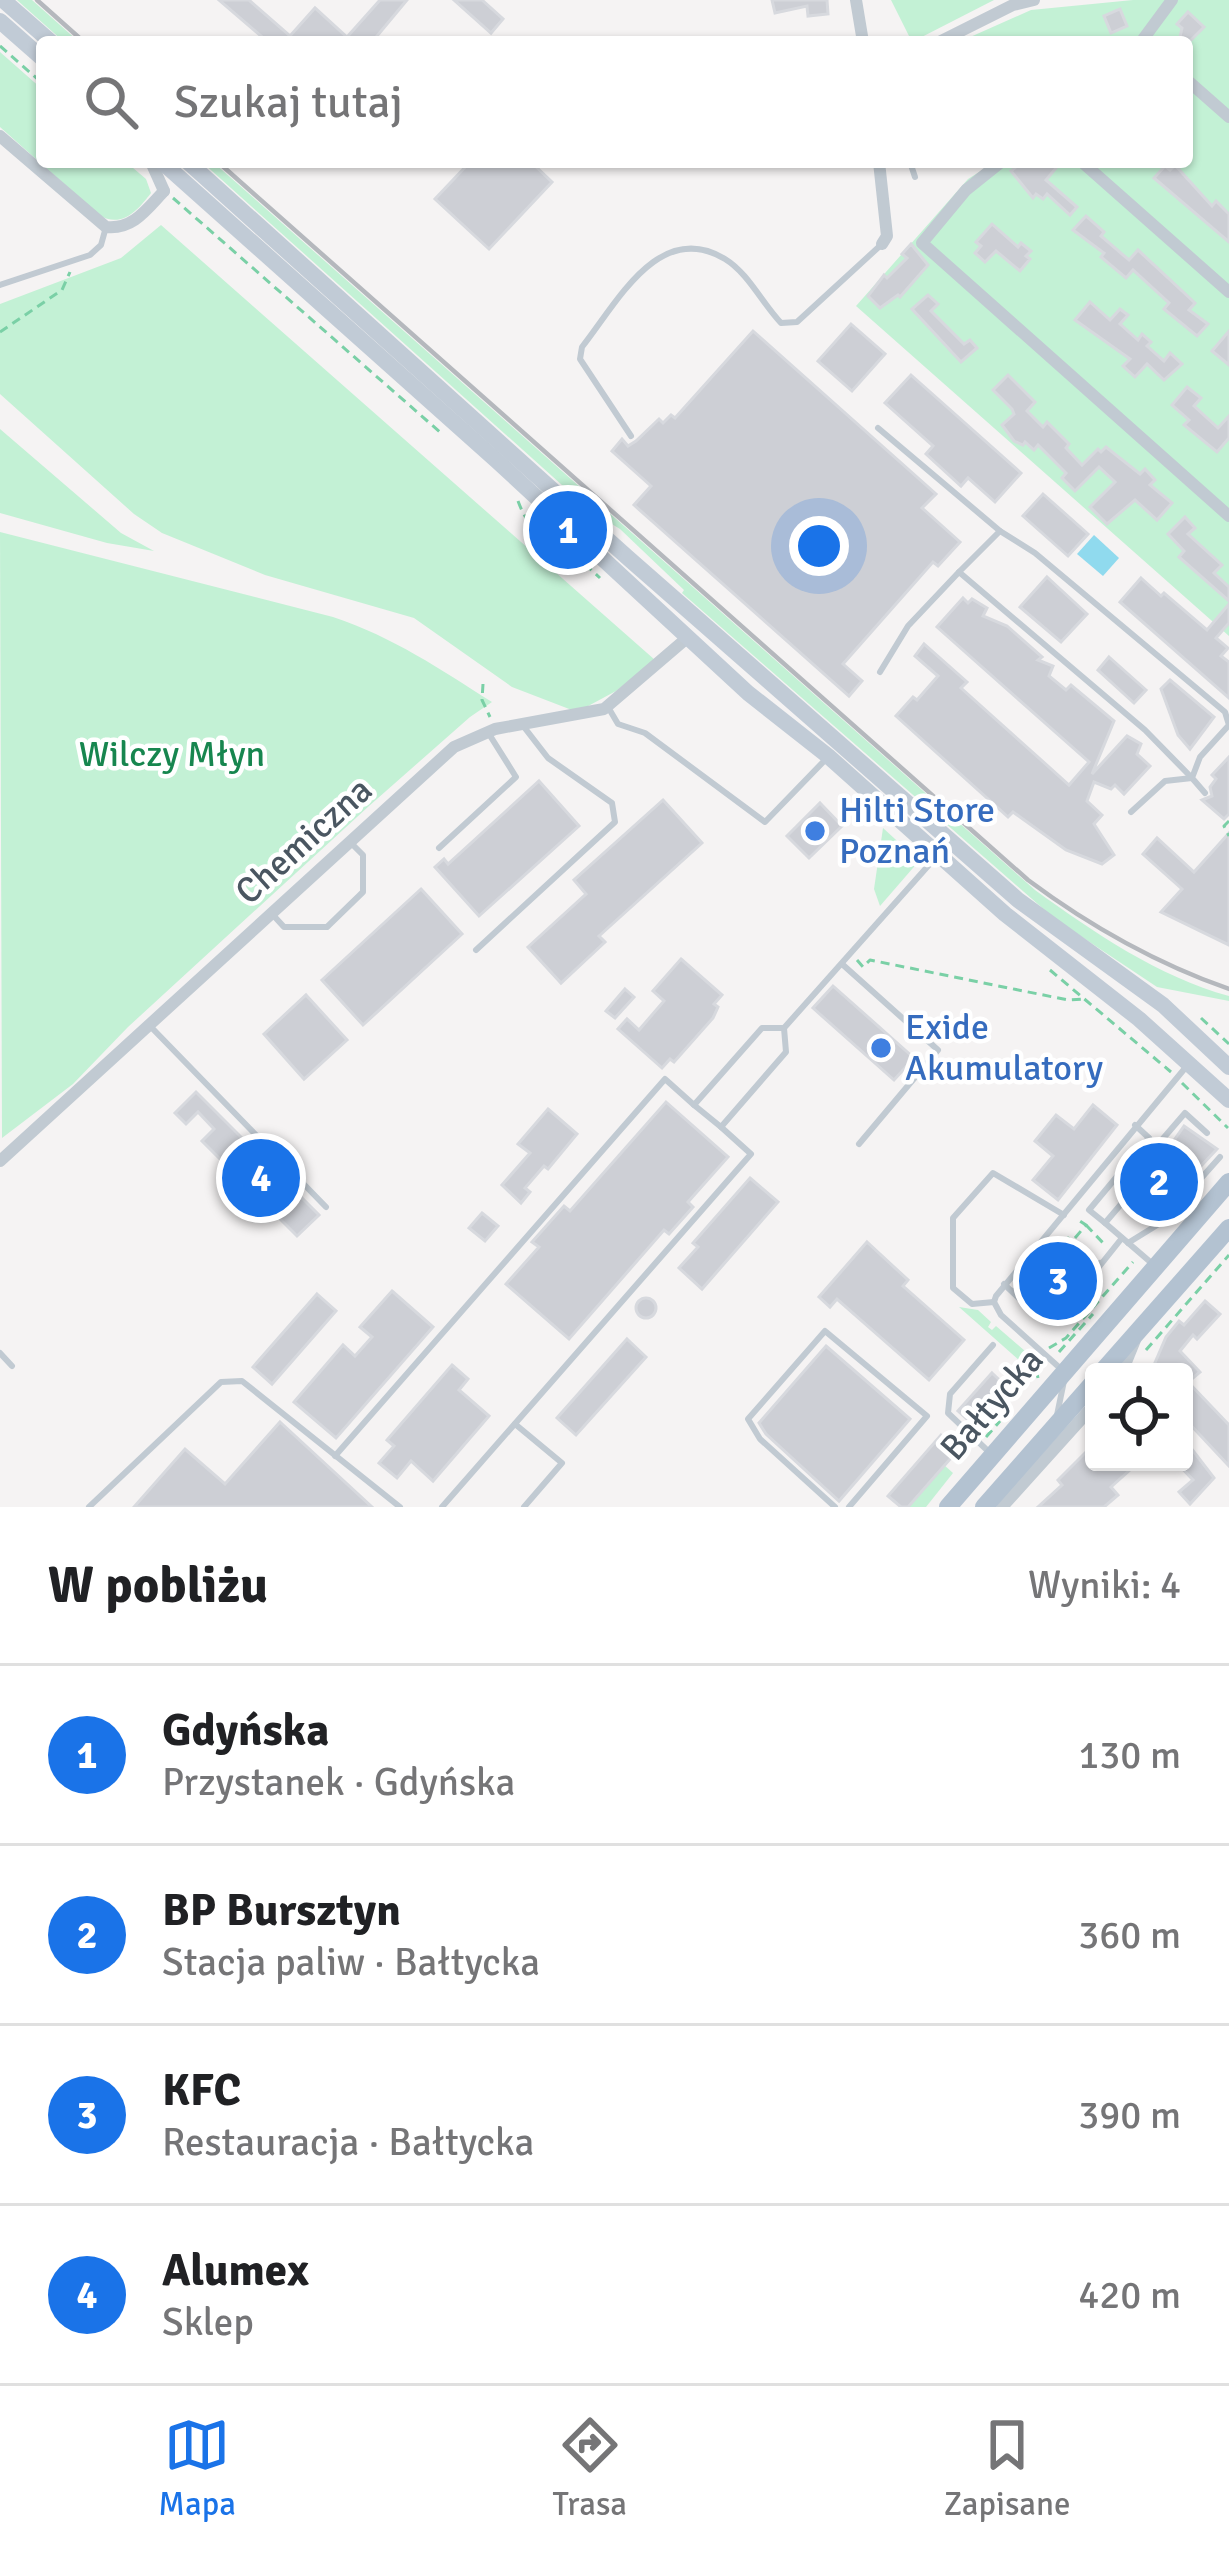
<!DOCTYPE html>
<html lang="pl">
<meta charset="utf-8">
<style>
:root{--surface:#fff;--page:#f2f2f2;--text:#202124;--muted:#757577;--line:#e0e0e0;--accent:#1a73e8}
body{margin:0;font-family:Signika,sans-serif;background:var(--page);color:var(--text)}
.controls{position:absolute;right:36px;bottom:36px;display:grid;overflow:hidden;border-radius:12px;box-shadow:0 3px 9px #0004}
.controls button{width:108px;height:108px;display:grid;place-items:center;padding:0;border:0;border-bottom:3px solid var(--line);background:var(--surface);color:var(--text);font:60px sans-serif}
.you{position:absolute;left:819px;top:546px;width:42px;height:42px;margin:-30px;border:9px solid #fff;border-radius:50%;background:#1a73e8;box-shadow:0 0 0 18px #1a73e833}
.badge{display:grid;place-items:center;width:78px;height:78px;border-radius:50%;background:var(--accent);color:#fff;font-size:39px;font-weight:700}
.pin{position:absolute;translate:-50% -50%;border:6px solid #fff;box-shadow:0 3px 12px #0006}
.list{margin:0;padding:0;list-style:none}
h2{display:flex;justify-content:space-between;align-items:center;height:156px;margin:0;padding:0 48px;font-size:51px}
h2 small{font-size:39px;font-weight:400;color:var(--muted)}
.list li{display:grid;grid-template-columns:78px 1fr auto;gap:36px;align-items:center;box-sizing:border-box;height:180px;padding:0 48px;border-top:3px solid var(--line)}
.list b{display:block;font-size:45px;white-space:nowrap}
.list p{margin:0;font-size:39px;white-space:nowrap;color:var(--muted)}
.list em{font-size:39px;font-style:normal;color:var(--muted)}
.icon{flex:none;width:66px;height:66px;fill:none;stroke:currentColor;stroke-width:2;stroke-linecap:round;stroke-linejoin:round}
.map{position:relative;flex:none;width:1229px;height:1507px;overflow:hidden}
.search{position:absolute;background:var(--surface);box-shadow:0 3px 9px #0004;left:36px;right:36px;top:36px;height:132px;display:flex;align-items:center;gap:30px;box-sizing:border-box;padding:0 42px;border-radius:12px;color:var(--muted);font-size:45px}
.sheet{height:876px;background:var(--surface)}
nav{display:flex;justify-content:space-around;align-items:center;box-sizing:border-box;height:168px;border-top:3px solid var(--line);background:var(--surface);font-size:33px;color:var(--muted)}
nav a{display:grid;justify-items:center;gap:6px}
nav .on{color:var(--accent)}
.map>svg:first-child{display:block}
.green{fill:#c3f1d5}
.water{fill:#90daee}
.building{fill:#cdcfd5;stroke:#d7d9de;stroke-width:3}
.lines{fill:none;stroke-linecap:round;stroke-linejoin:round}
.path{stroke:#7ad0a6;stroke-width:3;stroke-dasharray:9 6;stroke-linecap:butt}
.service{stroke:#c1cad2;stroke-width:6}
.minor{stroke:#c1cad2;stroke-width:12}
.secondary{stroke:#c1cbd6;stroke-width:16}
.primary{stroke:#b3c2d1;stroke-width:18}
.rail{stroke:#b5b8bd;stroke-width:4.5}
.shop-dot{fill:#3f7fe0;stroke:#fff;stroke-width:4.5}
.labels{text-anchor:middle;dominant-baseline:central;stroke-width:9;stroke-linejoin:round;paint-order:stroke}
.park-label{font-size:36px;fill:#17864f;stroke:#fff}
.shop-label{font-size:36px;fill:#366cbe;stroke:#fff;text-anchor:start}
.street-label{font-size:36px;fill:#4a5661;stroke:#fff}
</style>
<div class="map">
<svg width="1229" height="1507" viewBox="0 0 1229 1507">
<rect width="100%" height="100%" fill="#f5f3f3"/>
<g class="green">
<path d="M17,0H32L79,42H64Z"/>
<path d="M891,0H994L912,42Z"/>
<path d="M1133,0H1229V636L856,306L968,179L995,162H1187V42H959L1031,10Z"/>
<path d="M0,52L42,89V162H126L146,179L151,193C138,210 122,229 99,215L0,127Z"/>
<path d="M202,162H213L1035,890C1093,932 1159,977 1229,996V1001L1157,987L1055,919L682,593L684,590L620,529L592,512Z"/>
<path d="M161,225L655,660L616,691L577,712L512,687L414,618L265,575L162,533L134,514L0,394V304L121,258Z"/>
<path d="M0,429L121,533L154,551L107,543L0,513Z"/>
<path d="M0,532L333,617C395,638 438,668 492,702L470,717L369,806L128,1027L73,1084L2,1138Z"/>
<path d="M883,828L919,861L880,906L874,889Z"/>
<path d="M959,1307L978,1310L991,1322L988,1327L992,1330L996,1326L1032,1357L1030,1364L1037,1376Z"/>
<path d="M944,1465L953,1473L926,1507H908Z"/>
</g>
<path class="water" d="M1094,535L1119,558L1103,576L1077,554Z"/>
<g class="building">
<path d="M219,0H249L290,36L315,8L347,37L380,0H407L372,42H268Z"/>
<path d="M454,0H482L503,19L491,33Z"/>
<path d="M772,0H827L828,14L808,16L807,6L775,13Z"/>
<path d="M1120,9L1127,26L1111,33L1104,16Z"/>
<path d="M1188,12L1204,27L1187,44L1180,37L1182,28L1177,24Z"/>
<path d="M470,162H531L552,182L489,249L435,199Z"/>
<path d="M1022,162H1061L1046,180L1077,207L1070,215L1047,194L1043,199L1036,194L1033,198L1011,171Z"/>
<path d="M1175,165L1212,206L1216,201L1229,214V242L1154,178L1165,166L1170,170Z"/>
<path d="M1086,216L1104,232L1101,236L1129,260L1138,250L1195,303L1189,310L1208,324L1197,336L1164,309L1169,303L1133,270L1126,278L1101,257L1104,253L1073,230Z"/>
<path d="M992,224L1018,247L1021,243L1031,251L1026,256L1030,259L1020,271L996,251L985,262L975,253L981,246L976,242Z"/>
<path d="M911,244L928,265L900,297L898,295L880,308L868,296L884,275L887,278L907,258L902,254Z"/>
<path d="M928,295L938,304L931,311L964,344L970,340L977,348L961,362L912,309Z"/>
<path d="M1090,302L1110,320L1120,309L1128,315L1120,324L1138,340L1142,334L1151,342L1147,346L1164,361L1170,353L1182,364L1164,380L1147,364L1135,377L1123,366L1130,359L1075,320Z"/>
<path d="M851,324L885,354L852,391L818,361Z"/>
<path d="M753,331L936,494L922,508L960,542L938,566L933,562L843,664L862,681L849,696L634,505L651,486L612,451L622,439L628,446L636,441L659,419L663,423L671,415L675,418Z"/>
<path d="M1229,331V365L1212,351Z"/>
<path d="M911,375L1021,473L995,502L968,478L961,486L926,454L933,446L885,403Z"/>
<path d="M1008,375L1035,402L1027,411L1043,427L1047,422L1069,444L1066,448L1082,465L1098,449L1101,452L1106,447L1140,474L1145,469L1155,480L1150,485L1172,503L1157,520L1135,500L1107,524L1090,507L1115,482L1099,467L1075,491L1062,478L1066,473L1038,445L1034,450L1025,442L1023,445L1014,441L1002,425L1014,414L1012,409L993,390Z"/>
<path d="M1187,387L1201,398L1194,406L1218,428L1229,416V438L1217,452L1184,425L1189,420L1172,405Z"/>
<path d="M1043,494L1088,534L1068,556L1023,516Z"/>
<path d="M1185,517L1195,528L1188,534L1222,565L1214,573L1229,587V601L1179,557L1184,551L1168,534Z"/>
<path d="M1047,577L1087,614L1061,642L1020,607Z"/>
<path d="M1141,578L1161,596L1164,593L1207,630L1229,604V623L1216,638L1228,648L1221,656L1229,662V698L1120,602Z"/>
<path d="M963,598L968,603L972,599L987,608L983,616L1007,626L1042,657L1038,660L1053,666L1049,676L1066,690L1071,685L1114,721L1092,774L1127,736L1141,744L1137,754L1150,766L1124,794L1115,785L1111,789L1094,782L1087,801L1102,815L1094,824L1114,855L1102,864L1066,850L1013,812L1008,817L896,716L913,697L917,700L938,676L915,656L924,644L967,682L961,688L1069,785L1089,762L937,627Z"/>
<path d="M1109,657L1146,690L1134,703L1098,670Z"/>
<path d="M1170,680L1214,717L1190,749L1178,735L1161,689Z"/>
<path d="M1229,757V814L1224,819L1202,800L1212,796L1210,787L1216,779L1212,775Z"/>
<path d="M539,781L579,826L479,916L435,867L444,859L448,864Z"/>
<path d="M663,800L702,843L599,936L605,942L561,983L528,947L586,894L574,880Z"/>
<path d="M820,803L842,826L809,858L787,836Z"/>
<path d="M1229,833V945L1161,912L1182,889L1143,854L1157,838L1194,872Z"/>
<path d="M421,889L462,934L363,1025L322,980Z"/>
<path d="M681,959L722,995L714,1004L718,1007L713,1018L674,1062L670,1059L662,1068L618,1029L627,1019L639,1030L664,1001L653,991Z"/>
<path d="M833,986L914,1058L894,1080L813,1008Z"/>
<path d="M625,989L634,997L615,1018L606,1011Z"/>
<path d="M306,995L347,1040L304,1079L264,1034Z"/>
<path d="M196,1092L319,1215L297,1236L202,1141L214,1129L198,1112L186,1124L175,1113Z"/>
<path d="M666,1102L728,1157L688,1202L693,1207L669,1234L664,1230L569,1339L506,1284L539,1247L532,1242L564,1206L570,1211Z"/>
<path d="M1093,1105L1117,1125L1058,1200L1033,1180L1053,1156L1035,1141L1056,1115L1074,1129Z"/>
<path d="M548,1109L577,1134L548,1169L544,1166L525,1188L530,1192L521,1203L502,1185L530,1153L518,1144Z"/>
<path d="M1184,1126L1217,1149L1200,1167L1192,1168L1168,1149Z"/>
<path d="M1157,1173L1179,1192L1157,1216L1136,1198Z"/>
<path d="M750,1178L778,1202L702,1289L679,1268L698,1247L693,1243Z"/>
<path d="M482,1213L498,1226L485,1241L469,1228Z"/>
<path d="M867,1242L908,1280L903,1286L964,1340L929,1380L837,1299L830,1307L819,1297Z"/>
<path d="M1068,1247L1091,1262L1048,1306L1028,1291Z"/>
<path d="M392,1291L433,1327L336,1438L294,1402L343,1345L355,1356L372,1337L360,1327Z"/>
<path d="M317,1294L336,1311L272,1384L253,1367Z"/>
<circle cx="646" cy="1308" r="10"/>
<path d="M1205,1301L1220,1314L1197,1339L1193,1335L1180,1351L1200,1372L1188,1382L1229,1425V1466L1184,1418V1372H1151L1166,1337L1179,1321L1184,1325Z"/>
<path d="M627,1339L646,1357L576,1435L557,1418Z"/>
<path d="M826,1346L910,1419L839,1501L766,1434L759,1423Z"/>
<path d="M452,1365L468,1379L459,1390L489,1416L433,1481L411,1461L397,1478L379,1463L394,1446L387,1440Z"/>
<path d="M992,1373L1010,1390L977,1428L958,1411Z"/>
<path d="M280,1422L372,1507H134L185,1449L225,1484Z"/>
<path d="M941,1435L958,1450L908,1507H901L888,1496Z"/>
<path d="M1184,1439L1214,1478L1190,1504L1179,1492L1193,1480L1176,1462H1184Z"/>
<path d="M1094,1444V1462H1127L1132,1468L1111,1487L1118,1495L1104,1507H1038L1062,1485L1058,1480Z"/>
</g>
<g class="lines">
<g class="path">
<path d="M0,46L42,83"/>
<path d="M173,198L441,433"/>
<path d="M0,332L62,290L70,272"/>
<path d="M518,501C529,531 557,564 588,571"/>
<path d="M541,523L600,578"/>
<path d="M483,684L482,700L490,717"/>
<path d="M1229,821L1224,826L1229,836"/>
<path d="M857,960L863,967L870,960L1068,1000L1083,999"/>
<path d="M1050,970L1171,1072"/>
<path d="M1201,1018L1229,1044"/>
<path d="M1182,1083L1228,1128"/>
<path d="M1086,1225L1105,1245"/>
<path d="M1075,1238L1086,1225L1077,1219"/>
<path d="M1026,1286L1068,1238L1091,1255"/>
<path d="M1049,1348L1066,1338L1133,1262"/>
<path d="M1146,1350L1229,1255"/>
<path d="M1059,1352L1093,1314"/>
<path d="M1038,1378L1035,1365L1038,1361"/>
<path d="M986,1437L1000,1421"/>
</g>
<g class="service">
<path d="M910,162L915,177"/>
<path d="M0,285L90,255L101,245L106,227"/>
<path d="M878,428L1000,531"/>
<path d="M631,436L580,359L582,347C617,303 659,219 725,259C748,273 762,303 781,323L797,322L882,244"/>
<path d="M880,672L908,626L959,572"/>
<path d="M608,707L618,724L645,733L765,822L826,759"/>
<path d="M1192,778L1145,730L959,572L1000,531L1035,553L1225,712L1229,725L1200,757L1192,778L1205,793"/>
<path d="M1131,812L1165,781L1192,778"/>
<path d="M439,848L516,777L489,734"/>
<path d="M273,915L284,927H327L363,892V855L349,841"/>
<path d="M476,950L615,822L612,803L548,758L524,727"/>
<path d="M842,964L938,1050L859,1144"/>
<path d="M151,1027L326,1207"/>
<path d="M784,1028H762L694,1105L721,1127L786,1052L784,1028L936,857"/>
<path d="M1135,1125L1149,1138L1157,1162L1189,1189"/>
<path d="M1154,1149L1185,1113L1207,1133"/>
<path d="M1105,1223L1089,1210L1149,1138"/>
<path d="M1128,1243L1162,1222L1220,1157"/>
<path d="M1155,1266L1105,1223L1157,1162"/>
<path d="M1004,1284L1042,1320L1054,1323L1122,1238"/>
<path d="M1013,1291L1049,1316L1100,1263"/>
<path d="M994,1302L972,1304L953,1288V1218L993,1173L1064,1215"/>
<path d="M0,1353L12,1366"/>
<path d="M1061,1369L1001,1315L994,1302L996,1296L1186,1067"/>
<path d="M1057,1415L1064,1381"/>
<path d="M515,1424L562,1463L524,1507"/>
<path d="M989,1452L948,1413L950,1394L993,1345"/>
<path d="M335,1456L665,1079L694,1105"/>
<path d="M89,1507L221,1382L242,1381L400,1507"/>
<path d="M442,1507L751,1154L721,1127"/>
<path d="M835,1507L760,1439L748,1419L825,1331L927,1416L849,1507"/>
</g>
<g class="minor">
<path d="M856,0L863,42"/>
<path d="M939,42L1013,5L1034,0"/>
<path d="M1141,42L1172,0"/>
<path d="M1187,80L1229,117"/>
<path d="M0,136L106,227C133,230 147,209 164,191"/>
<path d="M151,162L164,191"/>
<path d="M879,162L887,236L882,244"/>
<path d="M1001,162L966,190L922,243L1229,516"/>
<path d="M1082,162L1229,292"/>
<path d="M0,1161L454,747L495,729L604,709L687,638"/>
<path d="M1122,1372L1135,1340"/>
<path d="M1002,1507L1094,1405"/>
</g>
<g class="secondary">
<path d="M3,0L51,42"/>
<path d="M0,21L42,58"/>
<path d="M162,162L496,460L748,693L828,756L1005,914L1139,1019L1229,1100"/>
<path d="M188,162L627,557L1018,900L1163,1005L1229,1067"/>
</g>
<g class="primary">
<path d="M1102,1372L1229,1228"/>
<path d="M948,1507L1229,1182"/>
<path d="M984,1507L1094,1382"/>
</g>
<g class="rail">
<path d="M37,0L84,42"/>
<path d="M218,162L1028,880C1091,927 1155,963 1229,989"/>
</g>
</g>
<g class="shop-dot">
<circle cx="815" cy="831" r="12"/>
<circle cx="881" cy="1048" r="12"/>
</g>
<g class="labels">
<g class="park-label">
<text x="172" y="754">Wilczy Młyn</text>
</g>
<g class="shop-label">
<text x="839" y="810">Hilti Store<tspan x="839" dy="41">Poznań</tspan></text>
<text x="905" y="1027">Exide<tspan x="905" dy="41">Akumulatory</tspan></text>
</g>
<g class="street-label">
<text transform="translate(304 841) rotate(-42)">Chemiczna</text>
<text transform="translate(992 1404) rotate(-49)">Bałtycka</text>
</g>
</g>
</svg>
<div class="controls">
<button><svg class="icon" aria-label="locate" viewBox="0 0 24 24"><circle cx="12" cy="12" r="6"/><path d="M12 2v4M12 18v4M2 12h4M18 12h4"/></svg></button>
</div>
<div class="you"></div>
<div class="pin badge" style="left:568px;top:530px">1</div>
<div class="pin badge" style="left:1159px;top:1182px">2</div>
<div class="pin badge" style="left:1058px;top:1281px">3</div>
<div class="pin badge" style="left:261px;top:1178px">4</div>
<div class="search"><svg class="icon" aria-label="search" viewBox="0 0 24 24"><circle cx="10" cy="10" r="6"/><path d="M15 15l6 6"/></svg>Szukaj tutaj</div>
</div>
<section class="sheet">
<h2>W pobliżu<small>Wyniki: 4</small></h2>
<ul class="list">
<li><span class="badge">1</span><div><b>Gdyńska</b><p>Przystanek · Gdyńska</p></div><em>130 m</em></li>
<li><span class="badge">2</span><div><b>BP Bursztyn</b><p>Stacja paliw · Bałtycka</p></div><em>360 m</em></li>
<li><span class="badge">3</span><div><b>KFC</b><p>Restauracja · Bałtycka</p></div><em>390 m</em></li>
<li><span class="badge">4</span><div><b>Alumex</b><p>Sklep</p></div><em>420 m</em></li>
</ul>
</section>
<nav>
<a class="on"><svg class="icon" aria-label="map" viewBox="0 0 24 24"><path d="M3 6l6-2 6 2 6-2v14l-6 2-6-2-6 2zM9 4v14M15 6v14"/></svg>Mapa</a>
<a><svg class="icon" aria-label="directions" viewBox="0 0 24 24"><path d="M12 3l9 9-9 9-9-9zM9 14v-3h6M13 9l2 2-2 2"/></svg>Trasa</a>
<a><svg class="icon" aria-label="saved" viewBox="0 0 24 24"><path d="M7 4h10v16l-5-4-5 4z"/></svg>Zapisane</a>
</nav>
